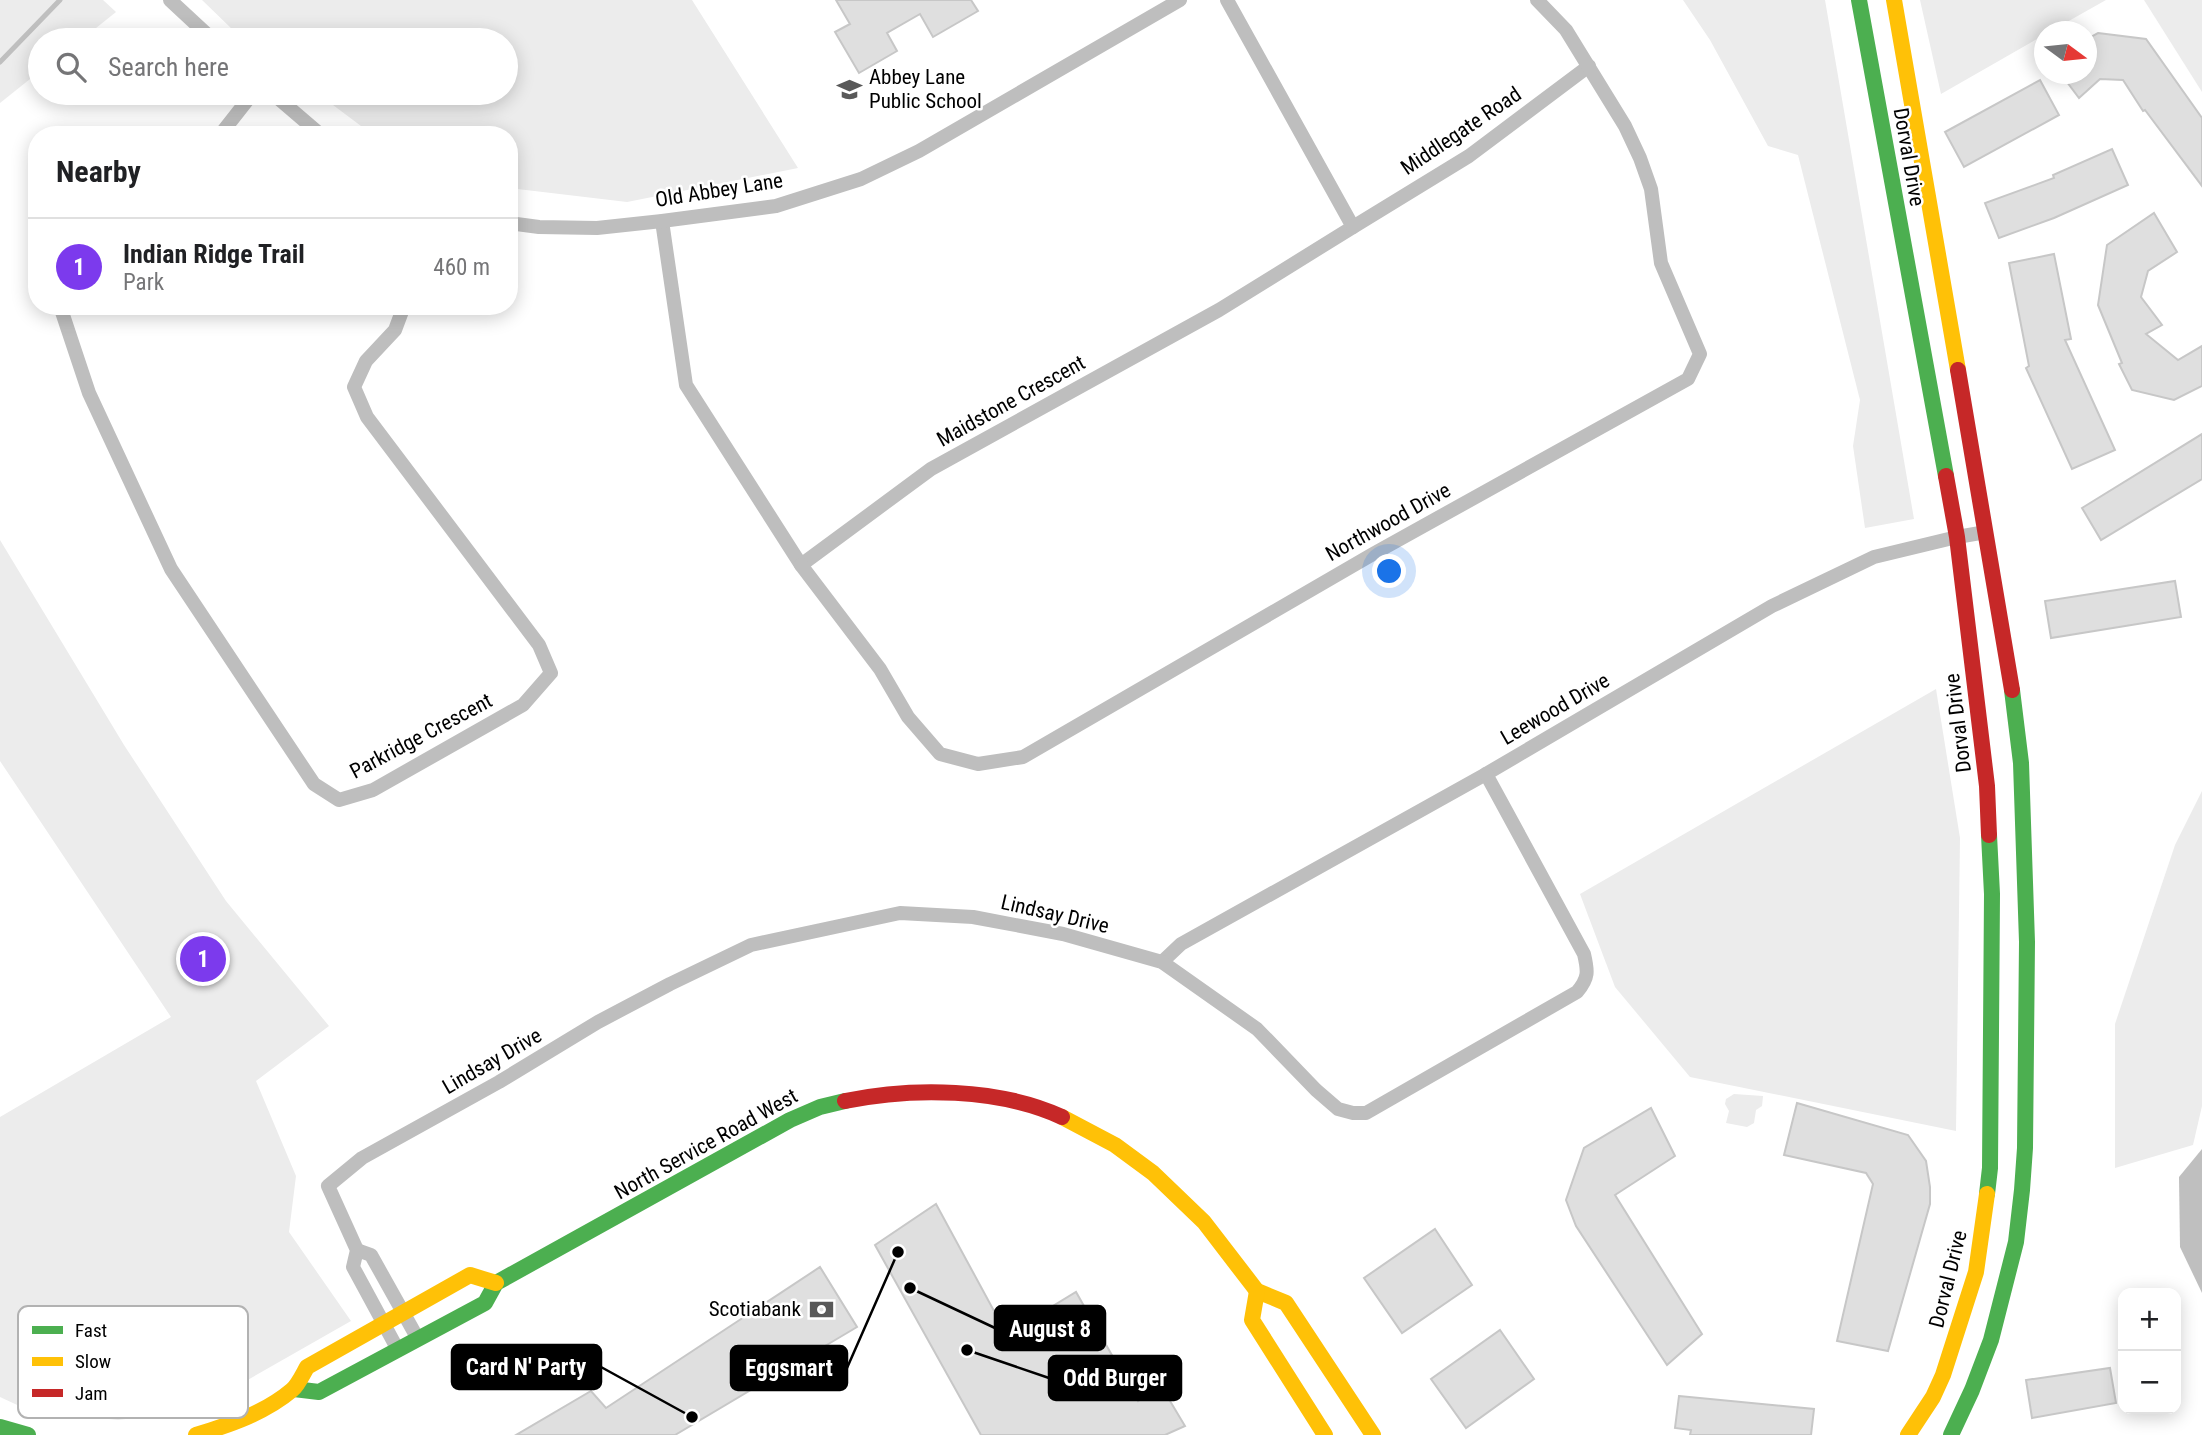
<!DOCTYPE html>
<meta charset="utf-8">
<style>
:root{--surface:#fff;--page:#f2f2f2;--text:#202124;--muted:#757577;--line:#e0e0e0;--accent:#7c3aed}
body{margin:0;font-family:"Roboto Condensed",sans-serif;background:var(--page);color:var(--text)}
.controls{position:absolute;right:21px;bottom:21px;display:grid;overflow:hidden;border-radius:14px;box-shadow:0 4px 18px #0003}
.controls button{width:63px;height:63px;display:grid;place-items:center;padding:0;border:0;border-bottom:2px solid var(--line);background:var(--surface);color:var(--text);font:35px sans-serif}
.compass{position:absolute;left:2034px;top:21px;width:63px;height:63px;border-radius:50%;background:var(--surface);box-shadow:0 4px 18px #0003;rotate:105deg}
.you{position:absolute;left:1390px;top:572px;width:24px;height:24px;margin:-18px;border:5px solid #fff;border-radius:50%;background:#1a73e8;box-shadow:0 0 0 10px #1a73e833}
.badge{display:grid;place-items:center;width:46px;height:46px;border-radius:50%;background:var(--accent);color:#fff;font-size:23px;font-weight:700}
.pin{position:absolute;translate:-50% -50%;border:4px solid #fff;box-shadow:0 2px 7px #0006}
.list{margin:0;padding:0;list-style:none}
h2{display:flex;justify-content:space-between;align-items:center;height:91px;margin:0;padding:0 28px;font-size:30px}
h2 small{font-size:23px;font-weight:400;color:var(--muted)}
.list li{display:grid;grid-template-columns:46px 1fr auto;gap:21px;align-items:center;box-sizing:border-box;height:98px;padding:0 28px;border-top:2px solid var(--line)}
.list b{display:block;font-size:26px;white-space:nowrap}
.list p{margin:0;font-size:23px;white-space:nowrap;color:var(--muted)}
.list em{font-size:23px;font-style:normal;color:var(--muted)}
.icon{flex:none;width:38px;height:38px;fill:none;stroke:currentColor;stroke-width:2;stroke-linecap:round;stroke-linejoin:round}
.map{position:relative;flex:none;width:2202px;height:1435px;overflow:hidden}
.search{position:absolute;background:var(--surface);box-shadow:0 4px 18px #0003;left:28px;top:28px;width:490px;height:77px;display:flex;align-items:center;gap:18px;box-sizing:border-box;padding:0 24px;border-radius:38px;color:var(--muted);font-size:26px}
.panel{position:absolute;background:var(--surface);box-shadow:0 4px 18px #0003;left:28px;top:126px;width:490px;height:189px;border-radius:28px}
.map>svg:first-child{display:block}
.green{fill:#ececec}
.water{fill:#bfbfbf}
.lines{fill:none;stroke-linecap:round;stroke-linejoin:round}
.stream{stroke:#bfbfbf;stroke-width:5}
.building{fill:#dfdfdf;stroke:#c7c7c7;stroke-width:2}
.street{stroke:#bebebe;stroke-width:14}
.fast{stroke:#4caf50;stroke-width:16}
.slow{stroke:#ffc107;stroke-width:16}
.jam{stroke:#c62828;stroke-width:16}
.labels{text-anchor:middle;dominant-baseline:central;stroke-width:5;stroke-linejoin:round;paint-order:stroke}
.poi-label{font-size:21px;fill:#000;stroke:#fff;text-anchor:start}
.street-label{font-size:21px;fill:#000;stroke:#fff}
.key{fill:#fff;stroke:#b2b2b2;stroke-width:2}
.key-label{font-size:19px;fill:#000}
.leader{fill:none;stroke:#000;stroke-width:2.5}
.callout-dot{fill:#000;stroke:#fff;stroke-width:2.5}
.callout{fill:#000;stroke:#000;stroke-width:2.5}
.callout-label{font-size:23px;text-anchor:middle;font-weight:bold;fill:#fff}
</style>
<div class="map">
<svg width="2202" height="1435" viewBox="0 0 2202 1435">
<rect width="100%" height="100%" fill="#fff"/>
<g class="green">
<path d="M0,0H103L116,12L81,40H40V71L0,103Z"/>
<path d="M202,0H692L798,168L627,202L509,188V135H373L317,93H506V40H247L233,30Z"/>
<path d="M1683,0H1825L1914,519L1865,528L1853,446L1860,400L1798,155L1768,146L1710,40Z"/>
<path d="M1920,0H2106L2051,31L2044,32V35L1941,94Z"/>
<path d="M2144,0H2202V92Z"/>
<path d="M0,540L124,745L226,901L329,1026L256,1081L296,1176L289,1232L351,1321L195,1410L118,1420L28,1410L0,1397V1117L171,1017L0,761Z"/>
<path d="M1936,689L1960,838L1956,1131L1690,1077L1615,987L1580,894Z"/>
<path d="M2202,791V1106L2193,1145L2115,1168V1024L2175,845Z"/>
<path d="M1734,1094L1763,1096L1762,1106L1756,1110L1754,1123L1747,1127L1726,1123L1729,1111L1725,1104L1726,1099Z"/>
</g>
<path class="water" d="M2202,1149V1293L2180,1247L2179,1177Z"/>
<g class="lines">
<path class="stream" d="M0,62L60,0"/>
</g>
<g class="building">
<path d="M836,0H971L978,11L933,37L920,14L887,33L897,51L859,73L835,32L850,24Z"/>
<path d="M2098,33L2146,39L2202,118V186L2145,110L2143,111L2123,80L2100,79L2079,98L2061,74H2087V39Z"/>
<path d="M2040,80L2059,115L1964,167L1945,132Z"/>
<path d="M2112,149L2128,185L2054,218L1999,238L1985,203L2054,178L2053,175Z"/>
<path d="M2154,213L2177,252L2148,271L2141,297L2162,325L2146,334L2178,360L2202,346V386L2174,400L2132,390L2119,364L2122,363L2098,305L2107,245Z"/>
<path d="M2054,254L2071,339L2065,340L2115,450L2072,469L2026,368L2029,366L2009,263Z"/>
<path d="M2202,434V479L2101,540L2082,508Z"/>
<path d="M2175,581L2181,617L2051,638L2045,601Z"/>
<path d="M1797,1103L1908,1135L1926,1161L1930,1187V1204L1888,1351L1837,1341L1873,1184L1866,1173L1784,1155Z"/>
<path d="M1651,1108L1675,1156L1615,1195L1702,1334L1667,1365L1576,1226L1566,1200L1584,1148Z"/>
<path d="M936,1204L1013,1346L1057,1319L1048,1309L1076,1292L1138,1401L1161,1386L1185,1426L1165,1435H981L875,1245Z"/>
<path d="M1435,1229L1472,1285L1402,1333L1364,1278Z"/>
<path d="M820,1267L857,1327L675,1435H516L591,1391L606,1408Z"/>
<path d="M1500,1330L1534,1379L1466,1428L1431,1379Z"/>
<path d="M2110,1368L2116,1403L2032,1418L2026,1380Z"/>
<path d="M1679,1396L1814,1409L1811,1435H1690L1691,1430L1675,1428Z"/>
</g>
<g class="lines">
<g class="street">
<path d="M170,0L213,40"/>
<path d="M272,93L321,135"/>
<path d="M220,135L253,93"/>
<path d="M662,221L686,385L801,565L931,469L1219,310L1353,227L1227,0"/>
<path d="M509,223L539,227L597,228L662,221L776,206L861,179L919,151L1180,0"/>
<path d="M1353,227L1469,156L1589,66"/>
<path d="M60,306L89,393L171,569L314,784L339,800L373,790L523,705L551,673L539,645L367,417L354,387L366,361L395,330L404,306"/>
<path d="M801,565L880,669L908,717L940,754L978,764L1023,757L1373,554L1688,379L1700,354L1661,263L1651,189L1640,158L1625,126L1566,30L1537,0"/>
<path d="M1162,962L1181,944L1486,774L1772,606L1874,557L1957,537L1986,532"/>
<path d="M357,1250L371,1255L418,1339"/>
<path d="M398,1350L353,1267L357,1250L328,1186L362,1158L499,1082L598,1022L670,984L751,945L900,913L973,917L1063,934L1162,962L1257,1029L1316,1090L1338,1109L1353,1113H1366L1577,992C1589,978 1588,971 1584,954L1486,774"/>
</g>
<g class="fast">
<path d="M1859,0L1946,476"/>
<path d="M1987,1194L1990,1168L1992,894L1989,835"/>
<path d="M294,1389L319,1392L485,1303L496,1283L790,1120L820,1107L845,1101"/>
<path d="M0,1427L28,1435"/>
<path d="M1951,1435L1972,1390L1991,1340L2016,1242L2022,1190L2025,1148L2027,942L2021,763L2012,690"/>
</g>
<g class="slow">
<path d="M1894,0L1958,370"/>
<path d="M1062,1117L1115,1145L1153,1173L1204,1222L1257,1291L1286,1303L1373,1435"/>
<path d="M1257,1291L1252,1320L1325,1435"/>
<path d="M196,1435C229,1425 265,1413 292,1390C298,1385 303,1374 307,1367L470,1275L496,1283"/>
<path d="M1908,1435L1933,1397L1943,1375L1976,1272L1987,1194"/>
</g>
<g class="jam">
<path d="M1958,370L2012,690"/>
<path d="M1946,476L1957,537L1987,786L1989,835"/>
<path d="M845,1101C913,1087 999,1088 1062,1117"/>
</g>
</g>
<defs>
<symbol id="school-bare" viewBox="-9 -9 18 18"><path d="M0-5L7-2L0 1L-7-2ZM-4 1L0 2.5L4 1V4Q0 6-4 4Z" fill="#595959" stroke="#fff" stroke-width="2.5" paint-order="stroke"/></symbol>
<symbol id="bank-bare" viewBox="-9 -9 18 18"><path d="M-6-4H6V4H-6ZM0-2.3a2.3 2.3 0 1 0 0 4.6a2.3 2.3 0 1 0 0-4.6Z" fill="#595959" stroke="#fff" stroke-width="2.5" paint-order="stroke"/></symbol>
</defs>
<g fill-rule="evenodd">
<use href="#school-bare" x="832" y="72" width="35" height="35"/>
<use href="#bank-bare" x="804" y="1292" width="35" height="35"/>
</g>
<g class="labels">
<g class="poi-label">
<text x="869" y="77">Abbey Lane<tspan x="869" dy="24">Public School</tspan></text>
<text x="801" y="1309" text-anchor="end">Scotiabank</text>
</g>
<g class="street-label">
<text transform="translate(1461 131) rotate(-34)">Middlegate Road</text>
<text transform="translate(1909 157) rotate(80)">Dorval Drive</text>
<text transform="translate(719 190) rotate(-9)">Old Abbey Lane</text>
<text transform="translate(1011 401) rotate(-29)">Maidstone Crescent</text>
<text transform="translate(1388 522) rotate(-29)">Northwood Drive</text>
<text transform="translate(1555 709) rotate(-30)">Leewood Drive</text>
<text transform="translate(1958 723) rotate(-97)">Dorval Drive</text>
<text transform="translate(421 736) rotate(-28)">Parkridge Crescent</text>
<text transform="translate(1055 914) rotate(13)">Lindsay Drive</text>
<text transform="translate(492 1061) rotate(-30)">Lindsay Drive</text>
<text transform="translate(706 1144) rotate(-29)">North Service Road West</text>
<text transform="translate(1948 1279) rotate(-76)">Dorval Drive</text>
</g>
</g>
<rect x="18" y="1306" width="230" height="112" rx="10" class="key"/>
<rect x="32" y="1326" width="31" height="8" fill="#4caf50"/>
<rect x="32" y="1357" width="31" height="9" fill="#ffc107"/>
<rect x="32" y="1389" width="31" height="8" fill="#c62828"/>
<g class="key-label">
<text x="75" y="1337">Fast</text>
<text x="75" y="1368">Slow</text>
<text x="75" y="1400">Jam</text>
</g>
<path class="leader" d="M910 1288L995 1328M692 1417L601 1367M898 1252L847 1368M967 1350L1049 1378"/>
<g class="callout-dot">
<circle cx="910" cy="1288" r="7"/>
<circle cx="692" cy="1417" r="7"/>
<circle cx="898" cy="1252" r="7"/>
<circle cx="967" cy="1350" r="7"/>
</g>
<g class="callout">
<rect x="995" y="1306" width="110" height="44" rx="7"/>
<rect x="452" y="1345" width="149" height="44" rx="7"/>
<rect x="731" y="1346" width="116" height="44" rx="7"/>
<rect x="1049" y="1356" width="132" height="44" rx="7"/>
</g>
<g class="callout-label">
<text x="1050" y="1337">August 8</text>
<text x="526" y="1375">Card N' Party</text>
<text x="789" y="1376">Eggsmart</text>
<text x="1115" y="1386">Odd Burger</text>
</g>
</svg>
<div class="controls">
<button>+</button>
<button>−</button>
</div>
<svg class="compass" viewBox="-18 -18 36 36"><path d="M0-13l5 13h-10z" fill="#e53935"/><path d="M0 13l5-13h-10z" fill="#757577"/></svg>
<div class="you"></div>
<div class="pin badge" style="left:203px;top:959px">1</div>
<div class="search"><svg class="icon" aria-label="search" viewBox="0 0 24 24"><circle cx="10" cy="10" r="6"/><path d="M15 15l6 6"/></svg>Search here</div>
<section class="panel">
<h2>Nearby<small></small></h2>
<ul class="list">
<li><span class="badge">1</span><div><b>Indian Ridge Trail</b><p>Park</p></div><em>460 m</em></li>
</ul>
</section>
</div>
